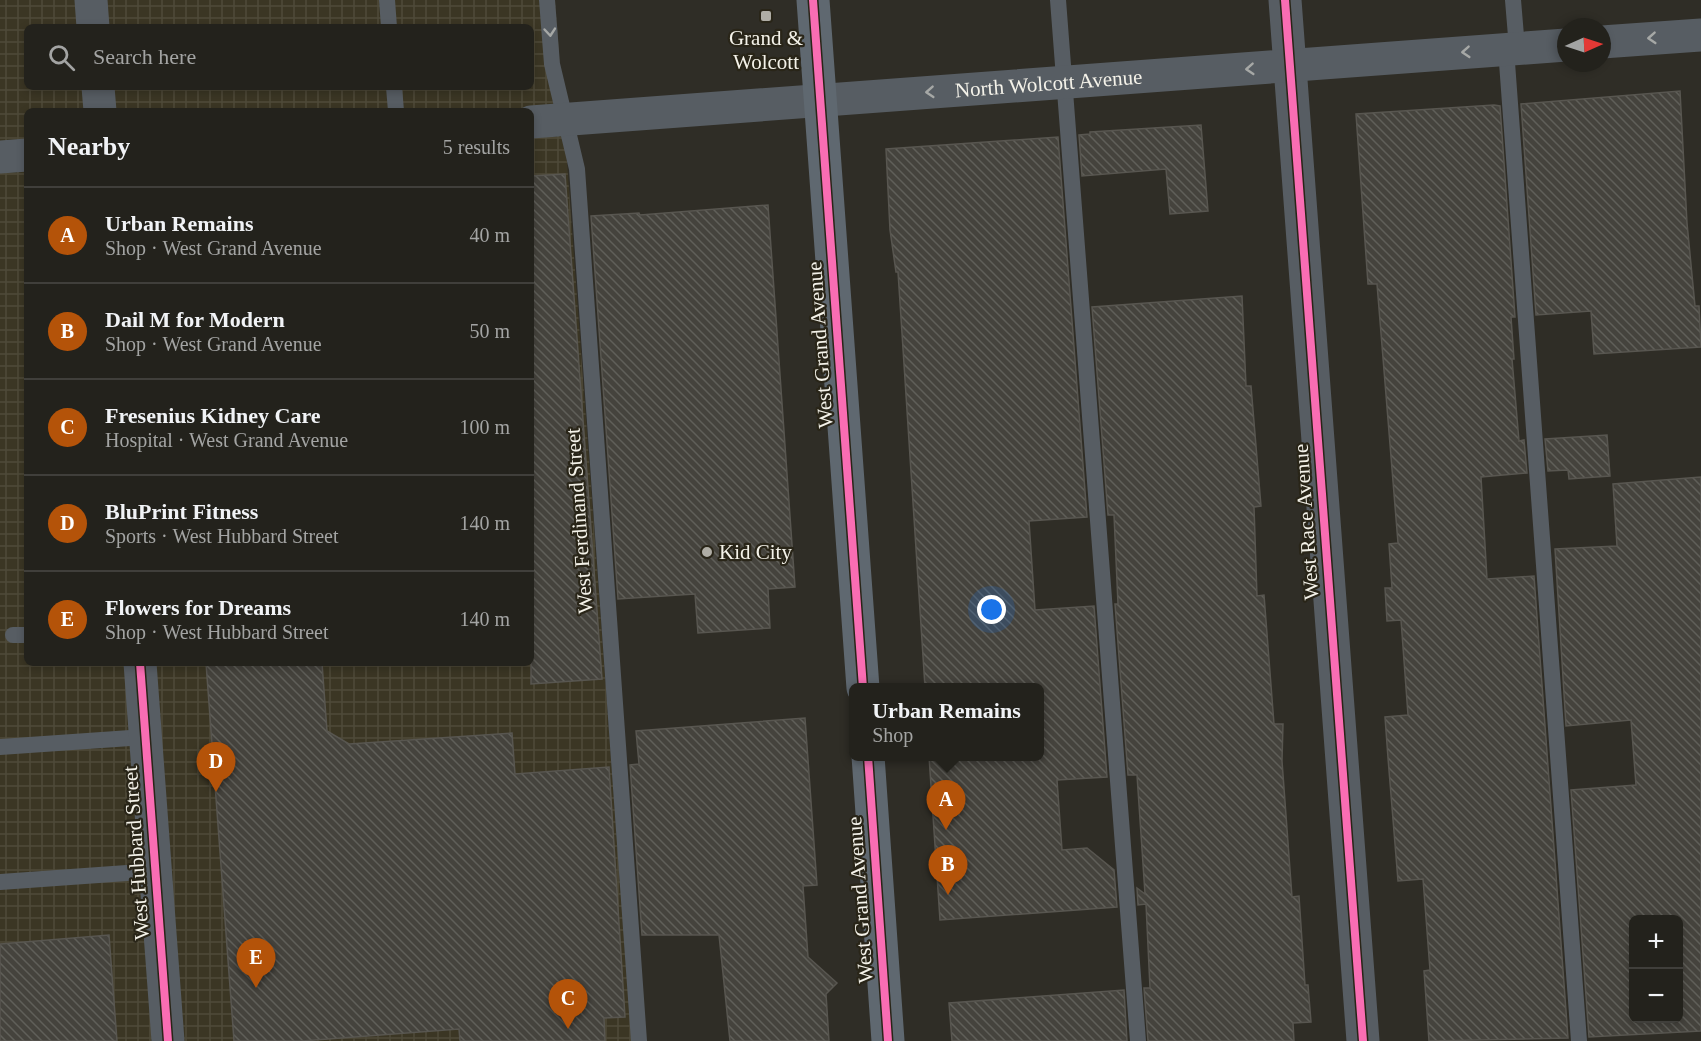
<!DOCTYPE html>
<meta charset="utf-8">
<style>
:root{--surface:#23221c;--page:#2f2f29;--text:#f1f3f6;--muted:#a3a4a3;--line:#403f3b;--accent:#b45309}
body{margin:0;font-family:"Times New Roman",serif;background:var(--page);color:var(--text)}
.controls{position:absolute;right:18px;bottom:18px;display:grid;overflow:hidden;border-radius:9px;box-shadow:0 3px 9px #0003}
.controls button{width:54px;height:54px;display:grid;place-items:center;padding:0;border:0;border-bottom:2px solid var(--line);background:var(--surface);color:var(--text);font:30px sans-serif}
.compass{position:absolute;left:1557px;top:18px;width:54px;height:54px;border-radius:50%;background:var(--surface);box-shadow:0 3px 9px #0003;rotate:87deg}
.you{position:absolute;left:992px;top:610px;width:21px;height:21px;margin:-15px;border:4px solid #fff;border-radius:50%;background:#1a73e8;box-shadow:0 0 0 9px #1a73e833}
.badge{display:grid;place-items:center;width:39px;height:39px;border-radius:50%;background:var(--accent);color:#fff;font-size:20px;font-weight:700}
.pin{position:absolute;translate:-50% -50px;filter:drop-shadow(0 2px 3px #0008)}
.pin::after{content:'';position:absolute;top:32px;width:21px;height:18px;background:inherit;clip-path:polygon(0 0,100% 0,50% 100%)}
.popup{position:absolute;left:849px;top:683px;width:195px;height:78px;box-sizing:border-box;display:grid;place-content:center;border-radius:9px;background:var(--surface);filter:drop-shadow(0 2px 4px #0005);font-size:20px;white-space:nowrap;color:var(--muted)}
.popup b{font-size:22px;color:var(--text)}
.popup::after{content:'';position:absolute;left:50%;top:100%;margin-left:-12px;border:12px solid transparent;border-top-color:var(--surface)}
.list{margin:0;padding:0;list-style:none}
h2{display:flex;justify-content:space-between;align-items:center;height:78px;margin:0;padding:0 24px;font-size:26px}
h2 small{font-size:20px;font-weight:400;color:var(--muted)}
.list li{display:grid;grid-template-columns:39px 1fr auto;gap:18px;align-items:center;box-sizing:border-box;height:96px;padding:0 24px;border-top:2px solid var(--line)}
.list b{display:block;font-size:22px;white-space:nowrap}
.list p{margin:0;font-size:20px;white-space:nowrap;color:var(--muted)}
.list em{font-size:20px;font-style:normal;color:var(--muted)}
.icon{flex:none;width:33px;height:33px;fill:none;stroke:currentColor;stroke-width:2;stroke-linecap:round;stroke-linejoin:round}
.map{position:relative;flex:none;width:1701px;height:1041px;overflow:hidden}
.search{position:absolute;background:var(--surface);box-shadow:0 3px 9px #0003;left:24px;top:24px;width:510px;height:66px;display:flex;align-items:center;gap:15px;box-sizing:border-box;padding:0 21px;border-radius:9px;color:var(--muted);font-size:22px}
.panel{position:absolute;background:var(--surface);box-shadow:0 3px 9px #0003;left:24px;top:108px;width:510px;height:558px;border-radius:9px}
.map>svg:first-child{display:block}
.industrial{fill:url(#industrial-grid);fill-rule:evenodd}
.building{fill:url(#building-back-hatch);stroke:#585650;stroke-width:1.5;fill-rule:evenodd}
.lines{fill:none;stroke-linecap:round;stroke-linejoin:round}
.service{stroke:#575d63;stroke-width:16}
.minor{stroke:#575d63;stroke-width:33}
.tertiary{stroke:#575d63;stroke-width:33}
.secondary{stroke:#5f6870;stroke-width:33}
.cycleway-casing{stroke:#292518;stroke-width:11}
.cycleway{stroke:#f96db3;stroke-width:8}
.oneway{stroke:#a6a8a6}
.poi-dot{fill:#afada5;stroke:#292518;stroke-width:2}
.labels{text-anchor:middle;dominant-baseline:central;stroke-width:4.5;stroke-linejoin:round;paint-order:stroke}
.poi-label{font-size:21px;fill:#f4f2e9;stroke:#292518}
.street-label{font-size:21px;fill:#f4f2e9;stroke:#292518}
</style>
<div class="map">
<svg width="1701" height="1041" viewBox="0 0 1701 1041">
<defs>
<pattern id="industrial-grid" width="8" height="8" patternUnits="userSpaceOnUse" patternTransform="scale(1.5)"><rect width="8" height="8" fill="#3b3624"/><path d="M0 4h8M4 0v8" fill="none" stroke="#4e4a39"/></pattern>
<pattern id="building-back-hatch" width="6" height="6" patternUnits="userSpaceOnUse" patternTransform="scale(1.5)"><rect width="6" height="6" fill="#45433d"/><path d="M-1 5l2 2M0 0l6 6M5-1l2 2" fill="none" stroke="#605f59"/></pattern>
</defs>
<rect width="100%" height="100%" fill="#2f2d26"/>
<path class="industrial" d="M0,0H555L632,1041H0ZM27,27H531V87H27ZM27,111H531V663H27Z"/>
<g class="building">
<path d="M1680,91L1687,223L1695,306H1699L1701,347L1594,354L1591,311L1536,315L1521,104Z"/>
<path d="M1494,105L1500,106L1515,317H1511L1514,359H1512L1519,441L1524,440L1527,473L1481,477L1487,579L1534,576L1568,1038L1429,1041L1424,971L1430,970L1423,879L1398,881L1388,758L1385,717L1408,715L1401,620L1387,621L1385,588H1392L1389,544L1398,543L1377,284H1368L1356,114Z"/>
<path d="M1201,125L1208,211L1170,214L1166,169L1082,176L1079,135L1090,134V132Z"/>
<path d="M1058,137L1087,517L1029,521L1035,610L1094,606L1107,777L1057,780L1062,850L1087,848L1114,870L1117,907L940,920L929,756H1039V687H925L898,272H896L890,230L886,149Z"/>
<path d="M565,174L602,679L531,684V176Z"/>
<path d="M768,205L795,587L768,589L770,628L698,633L695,594L618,599L591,216L639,213L640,215Z"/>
<path d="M1242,296L1246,386H1251L1261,506L1254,507L1257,596L1264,595L1274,724H1283L1282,761L1292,897L1299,896L1305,985H1308L1311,1022L1293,1023L1294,1041H1148L1144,988H1150L1146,904L1138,905L1137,888L1145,894L1137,775H1128L1115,604H1118L1114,515H1108L1092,307Z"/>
<path d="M1607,435L1610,476L1569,479L1568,470L1548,471L1545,439Z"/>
<path d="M1701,477V1031L1589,1037L1571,790L1636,785L1631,720L1566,726L1555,549L1617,546L1613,484ZM1634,920H1678V1018H1634Z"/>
<path d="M206,663H322L327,731L349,744L512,733L515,774L609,767L625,1017L604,1018L605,1041H460L459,1029L302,1041H234Z"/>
<path d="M805,718L817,885L803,886L808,957L837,983L826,994L829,1041H730L719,935H642L630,765L639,764L636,731Z"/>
<path d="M109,935L117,1041H0V944Z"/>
<path d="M1124,990L1127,1041H952L949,1003Z"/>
</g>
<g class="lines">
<g class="service">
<path d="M387,0L389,27"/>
<path d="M547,0L552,64L577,169L639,1041"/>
<path d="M1058,0L1138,1041"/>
<path d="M1513,0L1517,48"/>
<path d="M1506,49L1579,1041"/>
<path d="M394,87L396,111"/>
<path d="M13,635H27"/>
<path d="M0,747L145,737"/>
<path d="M0,882L155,871"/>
</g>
<g class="minor">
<path d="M1285,0L1363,1041"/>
<path d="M1602,42L1701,35"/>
<path id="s1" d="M531,122L1566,45"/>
<path d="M0,157L27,155"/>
</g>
<g class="tertiary">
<path d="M91,0L93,27"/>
<path d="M98,87L100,111"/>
<path d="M140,663L168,1041"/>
</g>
<g class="secondary">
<path d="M813,0L863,688"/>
<path d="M868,756L888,1041"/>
</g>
<defs>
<g id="cycleway">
<path d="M813,0L863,688"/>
<path d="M1285,0L1363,1041"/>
<path d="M140,663L168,1041"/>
<path d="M868,756L888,1041"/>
</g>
</defs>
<use href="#cycleway" class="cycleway-casing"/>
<use href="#cycleway" class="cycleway"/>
</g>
<defs><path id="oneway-chevron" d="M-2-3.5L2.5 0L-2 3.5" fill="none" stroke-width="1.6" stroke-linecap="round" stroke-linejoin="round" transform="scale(1.5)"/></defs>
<g class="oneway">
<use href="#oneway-chevron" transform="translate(550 32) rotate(85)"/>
<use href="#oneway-chevron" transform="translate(1652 38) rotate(176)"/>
<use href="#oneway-chevron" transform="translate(1466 52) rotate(176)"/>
<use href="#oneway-chevron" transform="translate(1250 69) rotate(176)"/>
<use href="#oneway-chevron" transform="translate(930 92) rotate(176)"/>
</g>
<g class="poi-dot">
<rect x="760" y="10" width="12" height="12" rx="3"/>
<circle cx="707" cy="552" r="6"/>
</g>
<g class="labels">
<g class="poi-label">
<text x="766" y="38">Grand &amp;<tspan x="766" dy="24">Wolcott</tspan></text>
<text x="719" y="552" text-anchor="start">Kid City</text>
</g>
<g class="street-label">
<text stroke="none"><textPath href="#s1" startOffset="519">North Wolcott Avenue</textPath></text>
<text transform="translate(820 345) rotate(-94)">West Grand Avenue</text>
<text transform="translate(579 521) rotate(-94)">West Ferdinand Street</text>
<text transform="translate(1306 522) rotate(-94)">West Race Avenue</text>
<text transform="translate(136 853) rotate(-94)">West Hubbard Street</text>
<text transform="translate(860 900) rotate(-94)">West Grand Avenue</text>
</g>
</g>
</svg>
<div class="controls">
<button>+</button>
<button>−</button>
</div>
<svg class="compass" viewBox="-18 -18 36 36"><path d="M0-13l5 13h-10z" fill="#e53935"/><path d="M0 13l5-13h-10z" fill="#a3a4a3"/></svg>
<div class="you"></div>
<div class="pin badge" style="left:946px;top:830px">A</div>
<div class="popup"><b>Urban Remains</b>Shop</div>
<div class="pin badge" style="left:948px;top:895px">B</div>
<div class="pin badge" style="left:568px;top:1029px">C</div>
<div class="pin badge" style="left:216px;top:792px">D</div>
<div class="pin badge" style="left:256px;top:988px">E</div>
<div class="search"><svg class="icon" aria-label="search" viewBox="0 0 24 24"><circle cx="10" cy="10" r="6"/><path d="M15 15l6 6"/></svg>Search here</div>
<section class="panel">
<h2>Nearby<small>5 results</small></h2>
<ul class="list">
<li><span class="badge">A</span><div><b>Urban Remains</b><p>Shop · West Grand Avenue</p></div><em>40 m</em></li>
<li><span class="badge">B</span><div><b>Dail M for Modern</b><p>Shop · West Grand Avenue</p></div><em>50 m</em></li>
<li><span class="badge">C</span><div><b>Fresenius Kidney Care</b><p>Hospital · West Grand Avenue</p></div><em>100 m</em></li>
<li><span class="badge">D</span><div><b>BluPrint Fitness</b><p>Sports · West Hubbard Street</p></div><em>140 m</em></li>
<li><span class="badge">E</span><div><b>Flowers for Dreams</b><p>Shop · West Hubbard Street</p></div><em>140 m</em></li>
</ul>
</section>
</div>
